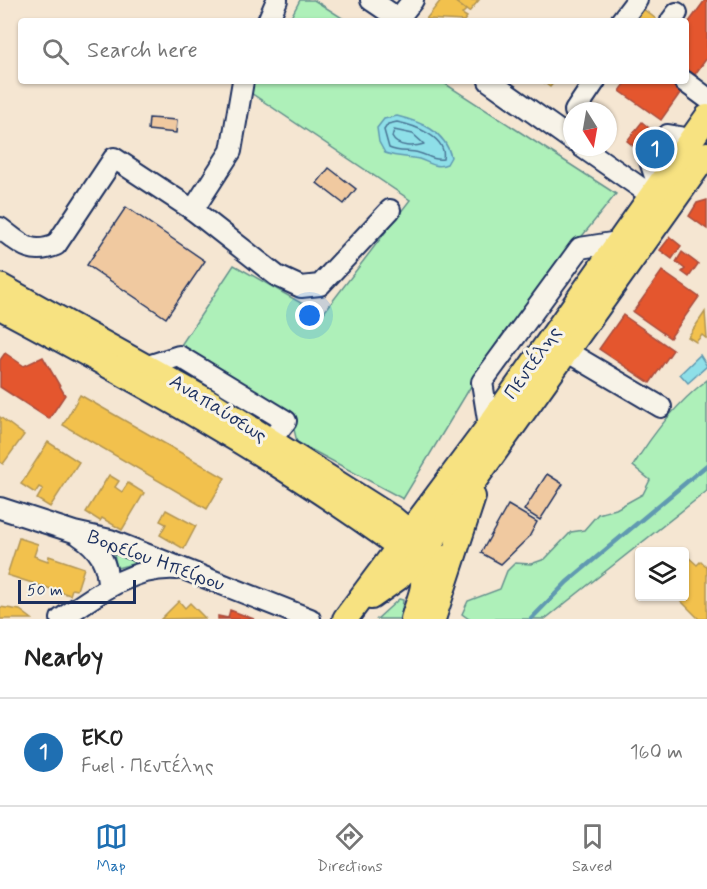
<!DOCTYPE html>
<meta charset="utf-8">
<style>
:root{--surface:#fff;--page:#f2f2f2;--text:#222;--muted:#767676;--line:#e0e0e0;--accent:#1f6fb2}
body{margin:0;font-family:Mynerve,sans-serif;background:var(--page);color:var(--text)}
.controls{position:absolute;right:18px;bottom:18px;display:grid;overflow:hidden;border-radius:6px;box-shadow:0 2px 4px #0004}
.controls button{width:54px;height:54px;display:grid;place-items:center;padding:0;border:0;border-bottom:2px solid var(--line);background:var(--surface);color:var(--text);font:30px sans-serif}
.compass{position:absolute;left:563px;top:102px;width:54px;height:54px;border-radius:50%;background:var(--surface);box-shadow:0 2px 4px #0004;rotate:169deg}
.scale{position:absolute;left:18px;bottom:15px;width:118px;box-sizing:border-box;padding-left:6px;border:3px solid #1b2f5e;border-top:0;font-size:16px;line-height:21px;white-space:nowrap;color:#1b2f5e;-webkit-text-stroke:4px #f7f3e8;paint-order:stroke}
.you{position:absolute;left:310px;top:316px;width:21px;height:21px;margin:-15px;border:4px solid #fff;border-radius:50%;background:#1a73e8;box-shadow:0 0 0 9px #1a73e833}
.badge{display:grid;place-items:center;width:39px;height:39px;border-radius:50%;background:var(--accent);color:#fff;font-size:20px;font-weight:700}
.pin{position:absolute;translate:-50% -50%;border:3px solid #fff;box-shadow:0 2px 6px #0006}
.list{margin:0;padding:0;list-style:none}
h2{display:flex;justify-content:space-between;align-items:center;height:78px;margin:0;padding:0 24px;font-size:26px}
h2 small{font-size:20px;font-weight:400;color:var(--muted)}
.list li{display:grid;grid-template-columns:39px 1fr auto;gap:18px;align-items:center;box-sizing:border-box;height:108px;padding:0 24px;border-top:2px solid var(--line)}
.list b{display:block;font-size:22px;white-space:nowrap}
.list p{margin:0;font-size:20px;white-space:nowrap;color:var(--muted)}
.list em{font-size:20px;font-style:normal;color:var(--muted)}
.icon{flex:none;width:33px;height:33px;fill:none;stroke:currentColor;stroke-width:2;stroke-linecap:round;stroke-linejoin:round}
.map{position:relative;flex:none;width:707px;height:619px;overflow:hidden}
.search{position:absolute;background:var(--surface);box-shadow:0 2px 4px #0004;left:18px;right:18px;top:18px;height:66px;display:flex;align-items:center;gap:15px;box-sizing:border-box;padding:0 21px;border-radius:6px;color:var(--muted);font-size:22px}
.sheet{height:186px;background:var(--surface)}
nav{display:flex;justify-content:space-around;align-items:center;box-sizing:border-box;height:84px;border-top:2px solid var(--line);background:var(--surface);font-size:16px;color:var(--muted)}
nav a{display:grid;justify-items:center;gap:3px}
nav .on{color:var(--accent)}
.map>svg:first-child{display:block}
.green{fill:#aef0b9;stroke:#64908c;stroke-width:1.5}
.water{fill:#8edfe8;stroke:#6099b1;stroke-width:1.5}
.homes{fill:#f2c14e;stroke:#b29553;stroke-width:1.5}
.shops{fill:#e4572e;stroke:#a84b3c;stroke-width:1.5}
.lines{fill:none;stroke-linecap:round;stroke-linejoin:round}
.shore{stroke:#497595;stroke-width:1.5}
.stream{stroke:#6099b1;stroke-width:4.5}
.building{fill:#f0c9a0;stroke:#1b2f5e;stroke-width:1.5}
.minor-casing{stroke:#1b2f5e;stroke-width:24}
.major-casing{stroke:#1b2f5e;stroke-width:28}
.minor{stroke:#f7f3e8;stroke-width:20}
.major{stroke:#f7e281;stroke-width:24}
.labels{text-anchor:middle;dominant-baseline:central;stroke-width:6;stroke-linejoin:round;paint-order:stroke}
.street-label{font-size:20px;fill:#1b2f5e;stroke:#f7f3e8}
</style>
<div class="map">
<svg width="707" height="619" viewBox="0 0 707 619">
<rect width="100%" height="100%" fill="#f5e6d2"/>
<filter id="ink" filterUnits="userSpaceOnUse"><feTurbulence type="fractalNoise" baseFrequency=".0167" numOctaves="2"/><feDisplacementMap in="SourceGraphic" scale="12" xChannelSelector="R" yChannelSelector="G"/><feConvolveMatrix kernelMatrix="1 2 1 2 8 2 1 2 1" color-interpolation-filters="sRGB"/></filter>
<g filter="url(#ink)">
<g class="green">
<path d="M300,0H314L347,21H289Z"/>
<path d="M254,81H441L616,194L500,338L403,499L297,442L291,417L179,348L234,265L322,315L410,200L248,91Z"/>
<path d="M707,380V491L545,619H469L462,614L468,601L500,589L507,571L515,563L531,564L545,559L571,532L584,530L598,514L616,509L643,494L650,480L633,466C653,433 677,403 707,380Z"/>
<path d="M113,551L140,562L117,568Z"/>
<path d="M399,599L403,600L401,619H377Z"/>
</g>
<g class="water">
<path d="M397,116C421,122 445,131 451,157L447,164C436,169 429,162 419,159C407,156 399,158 385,153L379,142L377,128L384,119Z"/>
<path d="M700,355L707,366L688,383L680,374Z"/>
</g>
<g class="homes">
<path d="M441,0H453L466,10L462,14L467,17L464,21L426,19Z"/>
<path d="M453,0H479L469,12Z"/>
<path d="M642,8L656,19L655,21H632Z"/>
<path d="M542,81H555L550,87Z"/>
<path d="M705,312L707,339L702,335L696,342L688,337Z"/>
<path d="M80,395L225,478L207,509L63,425Z"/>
<path d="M0,417L24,435L3,464L0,462Z"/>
<path d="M48,442L79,462L50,507L37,499L43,489L39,487L35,493L21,484Z"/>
<path d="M109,475L119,481L115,487L122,492L128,483L144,493L122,530L102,518L100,521L86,512Z"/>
<path d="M166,510L196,526L184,549L160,535L166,524L160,521Z"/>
<path d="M19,538L38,544L34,556L48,561L49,556L84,568L77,590L72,589L70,595L7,575Z"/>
<path d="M686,555L697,565L701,561L707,567V619H699L676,596H684Z"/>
<path d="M179,601L185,608L190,603L205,618L161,619Z"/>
<path d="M0,607L20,610L32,619H0Z"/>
</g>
<g class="shops">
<path d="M705,0H707V58L690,81L686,79V26Z"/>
<path d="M627,81H671L683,89L661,120L620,91Z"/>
<path d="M642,122L667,143L652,161L627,141Z"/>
<path d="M707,200V229L689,216L697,203Z"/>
<path d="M670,237L681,246L672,259L660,250Z"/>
<path d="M682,252L698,264L689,277L682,272L685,269L676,262Z"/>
<path d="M662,271L699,297L670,338L633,312Z"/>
<path d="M623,315L673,350L650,383L599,349Z"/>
<path d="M5,353L24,366L43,357L65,395L49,419L0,387V360Z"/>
<path d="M230,610L254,619H218V616L228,618Z"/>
</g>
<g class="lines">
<g class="shore">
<path d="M397,122C413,125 448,137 443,159C433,161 428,155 419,153C408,150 400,153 389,148L384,130L388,124Z"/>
<path d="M394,130L413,134L424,144C415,147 397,148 392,137Z"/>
</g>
<path class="stream" d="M531,619L567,582L707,465"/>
</g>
<g class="building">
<path d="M149,118L177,120L176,133L148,130Z"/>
<path d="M329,168L356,189L344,204L317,183Z"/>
<path d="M126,207L205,261L166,318L87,265Z"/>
<path d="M547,474L563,484L540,520L524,510Z"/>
<path d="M508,505L537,522L529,537L501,564L481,553Z"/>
</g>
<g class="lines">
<defs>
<g id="minor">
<path d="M371,0L402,21"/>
<path d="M398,19L413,0"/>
<path d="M268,21L277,0"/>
<path d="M621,21L637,0"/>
<path d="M671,21L677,13"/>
<path d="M489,81L572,140"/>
<path d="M684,81L707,98"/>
<path d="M575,111L595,81"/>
<path d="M582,147L651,195"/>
<path d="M658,186L650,161L668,135L691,139"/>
<path d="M193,210L231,151L243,81"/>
<path d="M0,228C20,243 30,256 56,245L114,158L193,210L277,276L301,287L320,285L390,210"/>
<path d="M566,351L661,407"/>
<path d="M148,366L179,356L286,421L270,441"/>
<path d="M489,426L482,382L580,248L618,242"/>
<path d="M0,508L74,532L110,540L310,619"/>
<path d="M79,535C99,548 108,563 108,587"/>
<path d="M61,619C96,595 132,566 177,569"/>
</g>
<g id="major">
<path d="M0,286L211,403L392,518L434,553L445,580"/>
<path d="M0,307C137,380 274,455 400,547C431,579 426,579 413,619"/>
<path d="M371,597L398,578L427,547L707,154"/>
<path d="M345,619L489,426L707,117"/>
<path d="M433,619L473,497"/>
</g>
</defs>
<use href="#minor" class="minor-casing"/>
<use href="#major" class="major-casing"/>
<use href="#minor" class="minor"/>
<use href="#major" class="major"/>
</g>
</g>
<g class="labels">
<g class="street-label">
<text transform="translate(533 363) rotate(-55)">Πεντέλης</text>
<text transform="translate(218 409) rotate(32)">Αναπαύσεως</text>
<text transform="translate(156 561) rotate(20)">Βορείου Ηπείρου</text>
</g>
</g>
</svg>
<div class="controls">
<button><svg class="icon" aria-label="layers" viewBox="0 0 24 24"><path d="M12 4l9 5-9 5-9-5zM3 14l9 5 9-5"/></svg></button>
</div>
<svg class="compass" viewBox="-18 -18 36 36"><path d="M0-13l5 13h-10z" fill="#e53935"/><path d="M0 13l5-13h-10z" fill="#767676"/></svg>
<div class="scale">50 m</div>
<div class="you"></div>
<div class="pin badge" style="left:655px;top:149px">1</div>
<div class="search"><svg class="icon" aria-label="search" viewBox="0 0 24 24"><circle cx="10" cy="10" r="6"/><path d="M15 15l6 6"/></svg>Search here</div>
</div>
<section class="sheet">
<h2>Nearby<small></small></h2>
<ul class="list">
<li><span class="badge">1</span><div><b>EKO</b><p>Fuel · Πεντέλης</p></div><em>160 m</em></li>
</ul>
</section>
<nav>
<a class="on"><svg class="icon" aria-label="map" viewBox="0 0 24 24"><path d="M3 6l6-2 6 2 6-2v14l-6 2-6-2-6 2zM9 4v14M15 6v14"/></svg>Map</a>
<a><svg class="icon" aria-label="directions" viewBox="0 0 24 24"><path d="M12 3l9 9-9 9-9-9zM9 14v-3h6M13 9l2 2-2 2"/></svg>Directions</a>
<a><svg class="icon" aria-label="saved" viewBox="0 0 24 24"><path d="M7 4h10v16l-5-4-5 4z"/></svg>Saved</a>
</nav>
